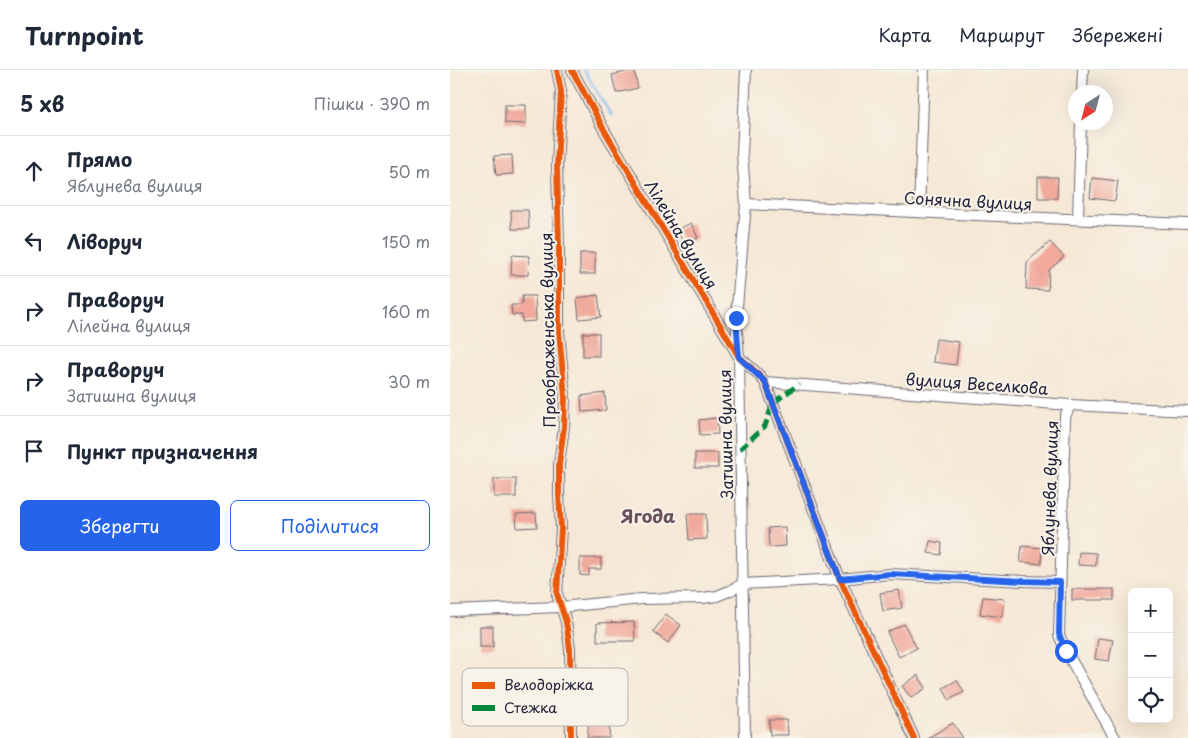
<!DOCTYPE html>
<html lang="uk">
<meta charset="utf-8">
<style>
:root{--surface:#fff;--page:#f6f6f7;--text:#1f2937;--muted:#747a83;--line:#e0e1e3;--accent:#2563eb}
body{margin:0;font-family:"Playpen Sans",sans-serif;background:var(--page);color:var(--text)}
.controls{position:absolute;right:15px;bottom:15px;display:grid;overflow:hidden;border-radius:8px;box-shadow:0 5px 20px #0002}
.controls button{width:45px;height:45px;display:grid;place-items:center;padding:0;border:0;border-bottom:1px solid var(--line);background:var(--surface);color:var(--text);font:25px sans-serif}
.compass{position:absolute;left:618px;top:15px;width:45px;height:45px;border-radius:50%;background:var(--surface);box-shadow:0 5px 20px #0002;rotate:216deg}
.stop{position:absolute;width:15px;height:15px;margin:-11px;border:4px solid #2563eb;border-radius:50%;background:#fff}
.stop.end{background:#2563eb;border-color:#fff;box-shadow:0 1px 5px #0008}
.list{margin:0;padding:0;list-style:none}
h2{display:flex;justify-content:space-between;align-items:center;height:65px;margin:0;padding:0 20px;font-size:21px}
h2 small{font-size:16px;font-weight:400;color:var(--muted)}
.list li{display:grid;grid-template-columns:32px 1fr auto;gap:15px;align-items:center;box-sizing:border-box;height:70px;padding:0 20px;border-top:1px solid var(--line)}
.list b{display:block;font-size:19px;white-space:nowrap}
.list p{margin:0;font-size:16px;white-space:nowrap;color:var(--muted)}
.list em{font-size:16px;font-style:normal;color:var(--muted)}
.actions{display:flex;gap:10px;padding:15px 20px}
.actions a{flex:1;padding:11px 0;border:1px solid var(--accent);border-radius:8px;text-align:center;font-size:18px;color:var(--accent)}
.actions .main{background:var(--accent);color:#fff}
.icon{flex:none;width:28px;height:28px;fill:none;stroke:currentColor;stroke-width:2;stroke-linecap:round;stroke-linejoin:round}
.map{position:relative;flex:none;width:738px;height:668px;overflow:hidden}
header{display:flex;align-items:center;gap:30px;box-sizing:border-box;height:70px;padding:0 25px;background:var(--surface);border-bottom:1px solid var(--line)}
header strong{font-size:24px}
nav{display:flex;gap:28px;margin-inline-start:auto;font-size:18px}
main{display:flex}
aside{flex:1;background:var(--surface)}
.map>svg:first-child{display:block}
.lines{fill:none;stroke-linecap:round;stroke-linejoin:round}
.stream{stroke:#77b5ea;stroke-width:3}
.building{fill:#f0a99b}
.minor-casing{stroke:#6c6771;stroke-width:12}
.minor{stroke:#fff;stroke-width:10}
.quiet{stroke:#00873e;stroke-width:5;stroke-dasharray:10 5;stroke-linecap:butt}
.cycleway-casing{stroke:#f7f3e8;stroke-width:9}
.cycleway{stroke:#e8590c;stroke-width:6}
.route{stroke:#2563eb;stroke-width:6}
.labels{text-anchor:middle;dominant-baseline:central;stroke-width:4;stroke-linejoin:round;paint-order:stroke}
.street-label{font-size:16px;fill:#22223b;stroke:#f7f3e8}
.neighbourhood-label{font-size:18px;font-weight:bold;fill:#6a515d;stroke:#f7f3e8}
.key{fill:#f7f3e8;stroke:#b7b4b4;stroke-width:1}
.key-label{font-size:14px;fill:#22223b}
</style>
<header>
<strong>Turnpoint</strong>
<nav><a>Карта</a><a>Маршрут</a><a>Збережені</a></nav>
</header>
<main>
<aside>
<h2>5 хв<small>Пішки · 390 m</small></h2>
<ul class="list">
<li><svg class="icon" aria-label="ahead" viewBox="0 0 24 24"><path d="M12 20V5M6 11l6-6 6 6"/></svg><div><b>Прямо</b><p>Яблунева вулиця</p></div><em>50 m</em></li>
<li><svg class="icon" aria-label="left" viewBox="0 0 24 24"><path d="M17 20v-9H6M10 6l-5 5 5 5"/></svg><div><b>Ліворуч</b></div><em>150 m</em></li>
<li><svg class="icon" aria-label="right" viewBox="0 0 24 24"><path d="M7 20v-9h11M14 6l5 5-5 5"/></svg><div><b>Праворуч</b><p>Лілейна вулиця</p></div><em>160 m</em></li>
<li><svg class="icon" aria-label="right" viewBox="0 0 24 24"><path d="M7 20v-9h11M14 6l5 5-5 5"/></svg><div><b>Праворуч</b><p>Затишна вулиця</p></div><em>30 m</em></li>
<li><svg class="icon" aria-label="arrive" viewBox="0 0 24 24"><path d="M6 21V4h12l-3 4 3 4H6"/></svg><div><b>Пункт призначення</b></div></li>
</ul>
<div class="actions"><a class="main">Зберегти</a><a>Поділитися</a></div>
</aside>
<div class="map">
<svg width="738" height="668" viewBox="0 0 738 668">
<rect width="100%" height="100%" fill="#f7f3e8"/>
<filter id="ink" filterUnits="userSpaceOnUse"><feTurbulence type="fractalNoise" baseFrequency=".02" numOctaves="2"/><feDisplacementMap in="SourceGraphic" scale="10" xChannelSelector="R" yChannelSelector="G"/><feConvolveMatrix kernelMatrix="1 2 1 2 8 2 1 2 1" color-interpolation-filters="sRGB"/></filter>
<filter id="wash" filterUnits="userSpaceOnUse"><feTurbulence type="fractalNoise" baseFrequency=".0096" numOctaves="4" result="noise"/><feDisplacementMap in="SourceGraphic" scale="20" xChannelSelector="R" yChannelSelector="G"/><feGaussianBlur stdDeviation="1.12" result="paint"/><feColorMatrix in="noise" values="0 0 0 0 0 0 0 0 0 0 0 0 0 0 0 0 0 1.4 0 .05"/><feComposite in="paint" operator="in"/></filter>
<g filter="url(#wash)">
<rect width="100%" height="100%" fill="#f6e8d6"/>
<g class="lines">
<path class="stream" d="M134,0L161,45"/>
</g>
<g id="blocks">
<g class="building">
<path d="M184,0L188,18L166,23L162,5Z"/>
<path d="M55,35H76V54L55,53Z"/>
<path d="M62,85L63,104L46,105L44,86Z"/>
<path d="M588,107H608L607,128H588Z"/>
<path d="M642,108L668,111L665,131L640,128Z"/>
<path d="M61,140H78L79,159H62Z"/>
<path d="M241,153L248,168L234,174L227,160Z"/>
<path d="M600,172L614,187L599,200L598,220L576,219L577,192Z"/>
<rect x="130" y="183" width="15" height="21"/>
<path d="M62,185L79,186L78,205H61Z"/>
<path d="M148,225L151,247L129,249L127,228Z"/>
<path d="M72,226H85L86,251L72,252V245H62L61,235H72Z"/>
<rect x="133" y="263" width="16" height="23"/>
<path d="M486,269L509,272L506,295L483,292Z"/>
<path d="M155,323L156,340L132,342L131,326Z"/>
<path d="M267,348L268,364L250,365L249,350Z"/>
<rect x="245" y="383" width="23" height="15"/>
<rect x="44" y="409" width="22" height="18"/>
<path d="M86,443L87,457L67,458L66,444Z"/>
<path d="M237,444H256L257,469L239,470Z"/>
<path d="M335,457L336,476L319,477L318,458Z"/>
<path d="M480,471L492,473L491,485L478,483Z"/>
<path d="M572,476L592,478L591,494L570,492Z"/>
<path d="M629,482L646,483V496L628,495Z"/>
<path d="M130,488H151V499H139V506L130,505Z"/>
<rect x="622" y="519" width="42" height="11"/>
<path d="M449,520L452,538L433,541L430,523Z"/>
<path d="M533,527L555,529L553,547L530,544Z"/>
<path d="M216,544L231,555L218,573L203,562Z"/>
<path d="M184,552L185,571H147V553Z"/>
<path d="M454,554L467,578L449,587L437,562Z"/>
<rect x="30" y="556" width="13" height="21"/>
<path d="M648,568L663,570L659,591L645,589Z"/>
<path d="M468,605L476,618L461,628L452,616Z"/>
<path d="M507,610L514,622L499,630L493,618Z"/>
<path d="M139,650L160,652L159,668H137Z"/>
<path d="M319,650H337L338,665H320Z"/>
<path d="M503,653L513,668H478Z"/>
</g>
</g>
</g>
<g filter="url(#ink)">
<use href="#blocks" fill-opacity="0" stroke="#6c6771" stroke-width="1"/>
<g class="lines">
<defs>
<g id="minor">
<path d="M107,0L111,21L107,95L109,176V262L115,327L114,357L109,394V425L111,458L107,524L116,552L120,579L121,668"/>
<path d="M122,0L153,58L289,287L307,303L315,312L390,509L464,668"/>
<path d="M632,22L633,0"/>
<path d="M296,134L569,147L738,154"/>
<path d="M469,142L474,0"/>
<path d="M628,149L631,52"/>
<path d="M315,312L620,335L738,341"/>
<path d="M620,335L615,347L609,565L616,581L665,668"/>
<path d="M0,541L111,537L192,529L253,528L267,526L279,521L293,514L390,509L440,504L573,511L610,512"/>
<path d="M295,668L289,287L286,248L296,134L292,84L296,0"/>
</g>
</defs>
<use href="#minor" class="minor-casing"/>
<use href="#minor" class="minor"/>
<path class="quiet" d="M290,379L315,356L323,333L349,314"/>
<defs>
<g id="cycleway">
<path d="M107,0L111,21L107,95L109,176V262L115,327L114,357L109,394V425L111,458L107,524L116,552L120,579L121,668"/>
<path d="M122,0L153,58L289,287L307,303L315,312L390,509L464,668"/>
</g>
</defs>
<use href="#cycleway" class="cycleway-casing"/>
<use href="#cycleway" class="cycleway"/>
</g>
</g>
<g class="lines" filter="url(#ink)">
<path class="route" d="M286,248L289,287L315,312L390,509L440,504L573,511L610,512L609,564L616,581"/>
</g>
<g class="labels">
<g class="street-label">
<text transform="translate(518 130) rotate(3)">Сонячна вулиця</text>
<text transform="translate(232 164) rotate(59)">Лілейна вулиця</text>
<text transform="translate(97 260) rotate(-91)">Преображенська вулиця</text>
<text transform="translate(527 313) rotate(4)">вулиця Веселкова</text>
<text transform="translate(275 364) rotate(-91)">Затишна вулиця</text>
<text transform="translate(599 418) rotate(-88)">Яблунева вулиця</text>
</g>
<g class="neighbourhood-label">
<text x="198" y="445">Ягода</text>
</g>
</g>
<rect x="12" y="598" width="166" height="58" rx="8" class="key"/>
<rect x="22" y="612" width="23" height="7" fill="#e8590c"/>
<rect x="22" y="635" width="23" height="6" fill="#00873e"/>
<g class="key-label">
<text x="54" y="620">Велодоріжка</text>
<text x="54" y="643">Стежка</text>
</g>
</svg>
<div class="controls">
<button>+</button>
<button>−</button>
<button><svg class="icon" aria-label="locate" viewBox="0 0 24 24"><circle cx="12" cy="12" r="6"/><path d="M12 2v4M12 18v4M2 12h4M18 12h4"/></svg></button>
</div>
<svg class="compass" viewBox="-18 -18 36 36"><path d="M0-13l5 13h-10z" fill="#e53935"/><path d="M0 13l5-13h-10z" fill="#747a83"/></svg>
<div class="stop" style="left:616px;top:581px"></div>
<div class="stop end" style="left:286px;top:248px"></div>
</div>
</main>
